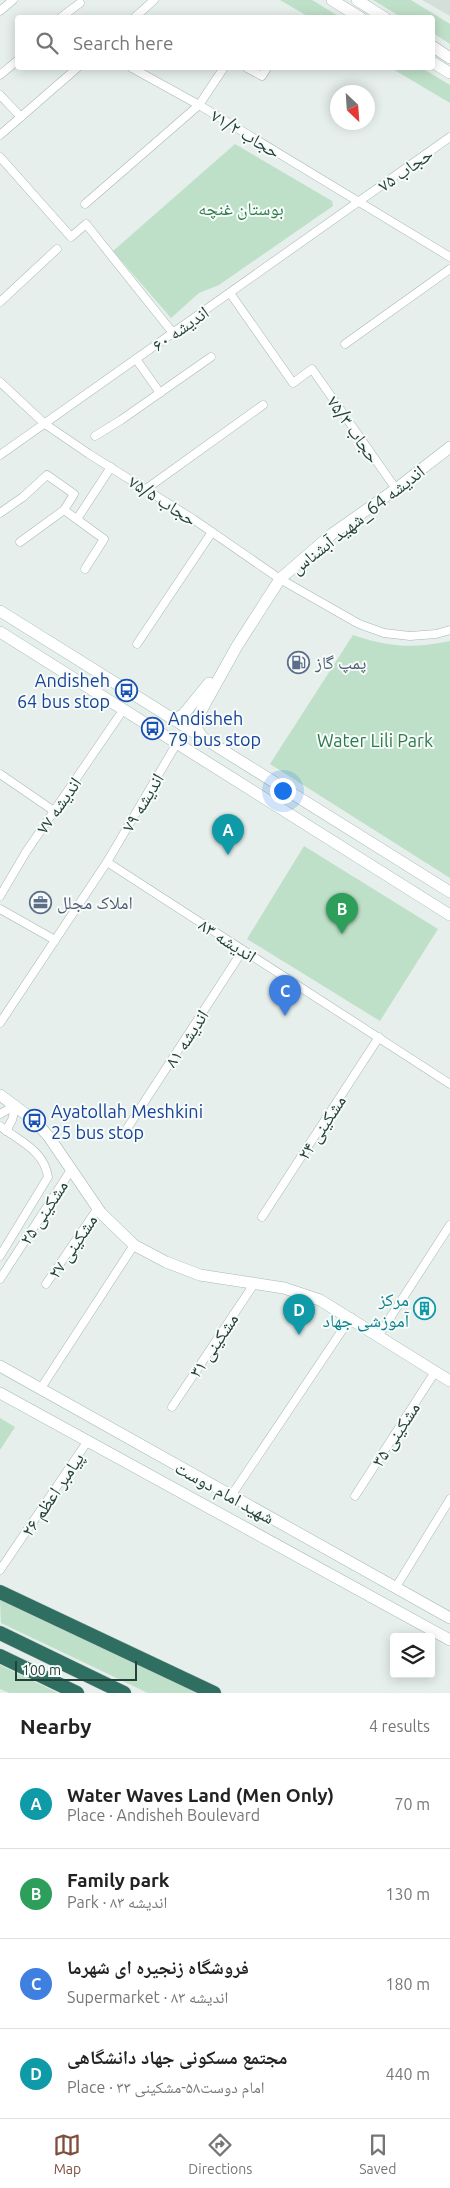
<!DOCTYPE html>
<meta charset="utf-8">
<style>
:root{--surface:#fff;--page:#f2f2f2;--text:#222;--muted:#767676;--line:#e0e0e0;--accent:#804e3d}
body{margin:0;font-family:Ubuntu,"Noto Naskh Arabic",sans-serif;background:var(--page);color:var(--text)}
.controls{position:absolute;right:15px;bottom:15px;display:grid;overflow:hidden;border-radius:5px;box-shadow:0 2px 12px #0003}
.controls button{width:45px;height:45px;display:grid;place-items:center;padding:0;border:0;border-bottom:1px solid var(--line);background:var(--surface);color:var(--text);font:25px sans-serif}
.compass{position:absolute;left:330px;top:85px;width:45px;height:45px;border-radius:50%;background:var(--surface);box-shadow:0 2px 12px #0003;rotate:155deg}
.scale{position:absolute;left:15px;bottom:12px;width:122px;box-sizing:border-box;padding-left:5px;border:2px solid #24423a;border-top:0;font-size:14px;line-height:18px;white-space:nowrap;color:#24423a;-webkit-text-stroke:4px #f7fbf9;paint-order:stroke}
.you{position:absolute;left:282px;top:790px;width:18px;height:18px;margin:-12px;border:4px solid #fff;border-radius:50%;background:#1a73e8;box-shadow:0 0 0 8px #1a73e833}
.badge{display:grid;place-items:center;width:32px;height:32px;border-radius:50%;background:var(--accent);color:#fff;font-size:16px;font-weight:700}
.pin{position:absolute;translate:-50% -41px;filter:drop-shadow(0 1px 2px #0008)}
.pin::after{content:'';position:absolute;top:26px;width:18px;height:15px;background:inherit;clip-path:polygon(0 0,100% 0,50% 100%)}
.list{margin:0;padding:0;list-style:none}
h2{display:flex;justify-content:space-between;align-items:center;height:65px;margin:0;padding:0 20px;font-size:21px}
h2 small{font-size:16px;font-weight:400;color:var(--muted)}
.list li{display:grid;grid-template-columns:32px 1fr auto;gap:15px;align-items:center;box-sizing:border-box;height:90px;padding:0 20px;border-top:1px solid var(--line)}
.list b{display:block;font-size:19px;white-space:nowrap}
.list p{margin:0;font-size:16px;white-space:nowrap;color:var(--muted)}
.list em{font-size:16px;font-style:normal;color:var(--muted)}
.icon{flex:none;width:28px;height:28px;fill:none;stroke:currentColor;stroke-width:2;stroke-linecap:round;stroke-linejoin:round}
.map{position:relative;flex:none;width:450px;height:1693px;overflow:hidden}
.search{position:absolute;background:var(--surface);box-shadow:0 2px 12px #0003;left:15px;right:15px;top:15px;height:55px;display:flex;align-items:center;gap:12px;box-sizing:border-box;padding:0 18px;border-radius:5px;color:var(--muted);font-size:19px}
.sheet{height:425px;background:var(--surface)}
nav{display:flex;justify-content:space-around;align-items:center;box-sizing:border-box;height:70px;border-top:1px solid var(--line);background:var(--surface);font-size:14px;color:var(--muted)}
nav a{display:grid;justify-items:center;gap:2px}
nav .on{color:var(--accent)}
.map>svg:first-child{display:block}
.built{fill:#d4dfda}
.green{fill:#bfe0c8}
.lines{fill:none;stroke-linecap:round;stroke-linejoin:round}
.street-casing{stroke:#a8b8b2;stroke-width:9}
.secondary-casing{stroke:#a4bbb3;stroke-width:12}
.highway-casing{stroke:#c2cac8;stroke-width:15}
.street{stroke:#fff;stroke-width:8}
.secondary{stroke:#fff;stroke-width:11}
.highway{stroke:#2f6f62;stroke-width:14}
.labels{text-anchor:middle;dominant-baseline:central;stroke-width:4;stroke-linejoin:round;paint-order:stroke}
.street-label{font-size:18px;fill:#24423a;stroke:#f7fbf9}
.park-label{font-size:18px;fill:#2d7a4b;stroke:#f7fbf9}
.service-label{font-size:18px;fill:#4e5e75;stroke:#f7fbf9;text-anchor:start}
.transit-label{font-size:18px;fill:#164399;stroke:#f7fbf9;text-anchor:start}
.culture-label{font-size:18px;fill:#0d838f;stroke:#f7fbf9;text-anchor:end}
</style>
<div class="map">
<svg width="450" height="1693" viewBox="0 0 450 1693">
<rect width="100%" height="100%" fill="#e6efeb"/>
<path class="built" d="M422,0H450V16Z"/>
<g class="green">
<path d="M280,0H312L340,17H309Z"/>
<path d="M373,0H411L450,24V44L433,33L432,18L401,17Z"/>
<path d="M391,68H422L450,85V103Z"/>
<path d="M235,144L332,201L333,206L219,285L199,293L171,318L113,251Z"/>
<path d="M353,635C388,647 413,649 450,641V878L270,764Z"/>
<path d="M304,846L438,929L380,1021L247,939Z"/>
<path d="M0,1418L15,1427L0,1450Z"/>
<path d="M0,1600L200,1693H148L1,1623Z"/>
<path d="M0,1665L58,1693H9L0,1689Z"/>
</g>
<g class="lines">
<defs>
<g id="street">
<path d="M0,11L13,0"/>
<path d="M60,18L80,3"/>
<path d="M134,18L154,0"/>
<path d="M132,68L199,105L450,257"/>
<path d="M247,68L262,76L267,68"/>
<path d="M0,75L18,60"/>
<path d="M0,95L21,117"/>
<path d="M0,135L77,68"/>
<path d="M0,157L71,237L86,224L173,333"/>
<path d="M85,204L199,105L223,69L221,68"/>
<path d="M230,293L293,383L312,369L396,489"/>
<path d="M0,302L57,249"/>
<path d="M345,344L450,269"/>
<path d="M136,359L160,393"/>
<path d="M0,382L45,424L89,454L193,519L280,579L359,624L384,633L410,636L436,634L450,630"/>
<path d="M95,436L121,420L211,357"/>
<path d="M0,455L450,137"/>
<path d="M146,489L263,405"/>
<path d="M64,510L104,539L85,569"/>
<path d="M0,513L23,497L47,475L74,494L64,510L20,542"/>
<path d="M77,519L111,467"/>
<path d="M137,644L212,532"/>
<path d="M0,774L54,811"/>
<path d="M107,862L450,1084"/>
<path d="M0,896L26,852L119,716"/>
<path d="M0,909L55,940"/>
<path d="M0,1023L107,862L177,743"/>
<path d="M0,1114L16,1105"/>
<path d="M0,1126C19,1141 44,1150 48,1177L0,1256"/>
<path d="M128,1127L243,950"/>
<path d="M6,1131L12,1120L16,1105"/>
<path d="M262,1217L379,1037"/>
<path d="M0,1279L71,1170"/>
<path d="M46,1284L98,1208"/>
<path d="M379,1335L450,1225"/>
<path d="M41,1388L134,1245"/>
<path d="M172,1407L254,1284"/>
<path d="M231,1496L351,1317"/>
<path d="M355,1496L435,1372"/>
<path d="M0,1570L87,1442"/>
<path d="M396,1587L450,1499"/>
</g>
<g id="secondary">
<path d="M332,0L361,18"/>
<path d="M357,0L385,18"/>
<path d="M432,46L450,58"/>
<path d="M432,62L450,73"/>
<path d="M0,611L450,892"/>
<path d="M0,632L450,915"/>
<path d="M173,719L183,715L209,683"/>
<path d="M202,737L197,729L196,721L202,709L237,646L280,579L332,534L396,489L450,447"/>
<path d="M0,1095L35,1121L49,1137L101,1213L134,1245L166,1262L200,1275L284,1288L320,1300L450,1381"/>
<path d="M0,1366L450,1618"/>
<path d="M0,1393L450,1640"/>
</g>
<g id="highway">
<path d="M0,1592L214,1693"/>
<path d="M0,1633L124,1693"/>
<path d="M0,1656L77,1693"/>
</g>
</defs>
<use href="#street" class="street-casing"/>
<use href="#secondary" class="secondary-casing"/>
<use href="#highway" class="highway-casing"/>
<use href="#street" class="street"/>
<use href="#secondary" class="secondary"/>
<use href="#highway" class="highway"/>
</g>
<defs>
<symbol id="fuel-ring" viewBox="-11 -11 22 22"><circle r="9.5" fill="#f7fbf9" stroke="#5c6f8a" stroke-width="1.5"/><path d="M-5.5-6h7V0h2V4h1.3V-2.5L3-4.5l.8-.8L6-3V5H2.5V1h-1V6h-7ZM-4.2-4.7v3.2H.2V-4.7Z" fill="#5c6f8a"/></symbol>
<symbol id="bus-ring" viewBox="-11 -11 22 22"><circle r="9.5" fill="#f7fbf9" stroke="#1a4fb4" stroke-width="1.5"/><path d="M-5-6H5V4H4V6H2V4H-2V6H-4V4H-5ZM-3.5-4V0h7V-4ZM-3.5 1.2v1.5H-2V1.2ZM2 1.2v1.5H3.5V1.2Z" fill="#1a4fb4"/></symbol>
<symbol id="office-ring" viewBox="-11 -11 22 22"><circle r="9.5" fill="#f7fbf9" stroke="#5c6f8a" stroke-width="1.5"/><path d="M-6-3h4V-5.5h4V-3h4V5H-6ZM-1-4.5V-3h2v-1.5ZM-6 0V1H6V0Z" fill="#5c6f8a"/></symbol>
<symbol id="building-ring" viewBox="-11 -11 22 22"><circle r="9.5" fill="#f7fbf9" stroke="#0f9aa8" stroke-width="1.5"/><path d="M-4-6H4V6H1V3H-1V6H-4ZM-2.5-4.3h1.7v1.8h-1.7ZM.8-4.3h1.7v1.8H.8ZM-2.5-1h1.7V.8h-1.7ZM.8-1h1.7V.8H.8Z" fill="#0f9aa8"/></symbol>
</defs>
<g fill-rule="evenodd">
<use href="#fuel-ring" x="286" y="650" width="25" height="25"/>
<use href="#bus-ring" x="114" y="678" width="25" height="25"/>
<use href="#bus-ring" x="140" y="716" width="25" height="25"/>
<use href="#office-ring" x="28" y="890" width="25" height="25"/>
<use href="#bus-ring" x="22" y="1108" width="25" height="25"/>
<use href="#building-ring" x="412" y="1296" width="25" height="25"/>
</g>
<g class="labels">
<g class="street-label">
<text transform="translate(246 133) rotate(31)">حجاب ۷۱/۲</text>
<text transform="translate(405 169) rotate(-35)">حجاب ۷۵</text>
<text transform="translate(180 328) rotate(-35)">اندیشه ۶۰</text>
<text transform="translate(354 429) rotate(55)">حجاب ۷۵/۳</text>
<text transform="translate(163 500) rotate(33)">حجاب ۷۵/۵</text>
<text transform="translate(357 519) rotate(-38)">اندیشه 64_شهید آبشناس</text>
<text transform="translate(142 802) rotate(-59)">اندیشه ۷۹</text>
<text transform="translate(58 805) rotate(-55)">اندیشه ۷۷</text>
<text transform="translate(228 940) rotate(33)">اندیشه ۸۳</text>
<text transform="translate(186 1038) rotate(-57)">اندیشه ۸۱</text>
<text transform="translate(321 1127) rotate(-57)">مشکینی ۲۴</text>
<text transform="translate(43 1212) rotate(-57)">مشکینی ۲۵</text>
<text transform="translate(72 1246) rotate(-56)">مشکینی ۲۷</text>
<text transform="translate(213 1345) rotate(-56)">مشکینی ۳۱</text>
<text transform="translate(395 1434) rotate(-57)">مشکینی ۳۵</text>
<text transform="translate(225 1492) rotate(29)">شهید امام دوست</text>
<text transform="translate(52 1494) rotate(-56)">پیامبر اعظم ۲۶</text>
</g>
<g class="park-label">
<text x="241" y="208">بوستان غنچه</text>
<text x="375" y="740">Water Lili Park</text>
</g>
<g class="service-label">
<text x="315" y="662">پمپ گاز</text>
<text x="57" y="902">املاک مجلل</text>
</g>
<g class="transit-label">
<text x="110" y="680" text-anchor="end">Andisheh<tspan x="110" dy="21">64 bus stop</tspan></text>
<text x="168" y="718">Andisheh<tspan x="168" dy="21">79 bus stop</tspan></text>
<text x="51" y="1111">Ayatollah Meshkini<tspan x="51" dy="21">25 bus stop</tspan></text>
</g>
<g class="culture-label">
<text x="409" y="1299">مرکز<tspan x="409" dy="21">آموزشی جهاد</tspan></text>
</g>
</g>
</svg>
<div class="controls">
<button><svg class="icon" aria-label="layers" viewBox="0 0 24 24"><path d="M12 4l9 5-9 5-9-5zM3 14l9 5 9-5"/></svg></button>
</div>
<svg class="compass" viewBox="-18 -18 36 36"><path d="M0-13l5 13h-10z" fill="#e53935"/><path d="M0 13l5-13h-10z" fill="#767676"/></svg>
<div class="scale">100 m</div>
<div class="you"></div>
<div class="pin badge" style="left:228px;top:855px;background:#0f9aa8">A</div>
<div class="pin badge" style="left:342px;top:934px;background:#2e9e5b">B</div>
<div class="pin badge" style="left:285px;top:1016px;background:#3f7fe0">C</div>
<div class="pin badge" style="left:299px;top:1335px;background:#0f9aa8">D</div>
<div class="search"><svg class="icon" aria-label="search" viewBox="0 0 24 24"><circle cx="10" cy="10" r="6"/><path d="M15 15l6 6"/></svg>Search here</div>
</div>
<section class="sheet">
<h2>Nearby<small>4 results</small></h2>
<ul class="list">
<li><span class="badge" style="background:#0f9aa8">A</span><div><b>Water Waves Land (Men Only)</b><p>Place · Andisheh Boulevard</p></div><em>70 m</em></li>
<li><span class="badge" style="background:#2e9e5b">B</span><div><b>Family park</b><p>Park · اندیشه ۸۳</p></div><em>130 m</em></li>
<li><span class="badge" style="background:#3f7fe0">C</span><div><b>فروشگاه زنجیره ای شهرما</b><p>Supermarket · اندیشه ۸۳</p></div><em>180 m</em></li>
<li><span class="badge" style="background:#0f9aa8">D</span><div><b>مجتمع مسکونی جهاد دانشگاهی</b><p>Place · امام دوست۵۸-مشکینی ۳۳</p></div><em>440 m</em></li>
</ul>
</section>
<nav>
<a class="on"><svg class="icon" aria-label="map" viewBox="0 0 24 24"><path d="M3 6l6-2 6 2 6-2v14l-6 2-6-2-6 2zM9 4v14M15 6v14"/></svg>Map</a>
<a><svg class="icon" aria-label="directions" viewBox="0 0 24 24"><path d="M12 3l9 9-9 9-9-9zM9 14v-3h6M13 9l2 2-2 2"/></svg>Directions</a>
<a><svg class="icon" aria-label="saved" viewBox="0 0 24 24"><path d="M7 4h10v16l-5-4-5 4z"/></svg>Saved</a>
</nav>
